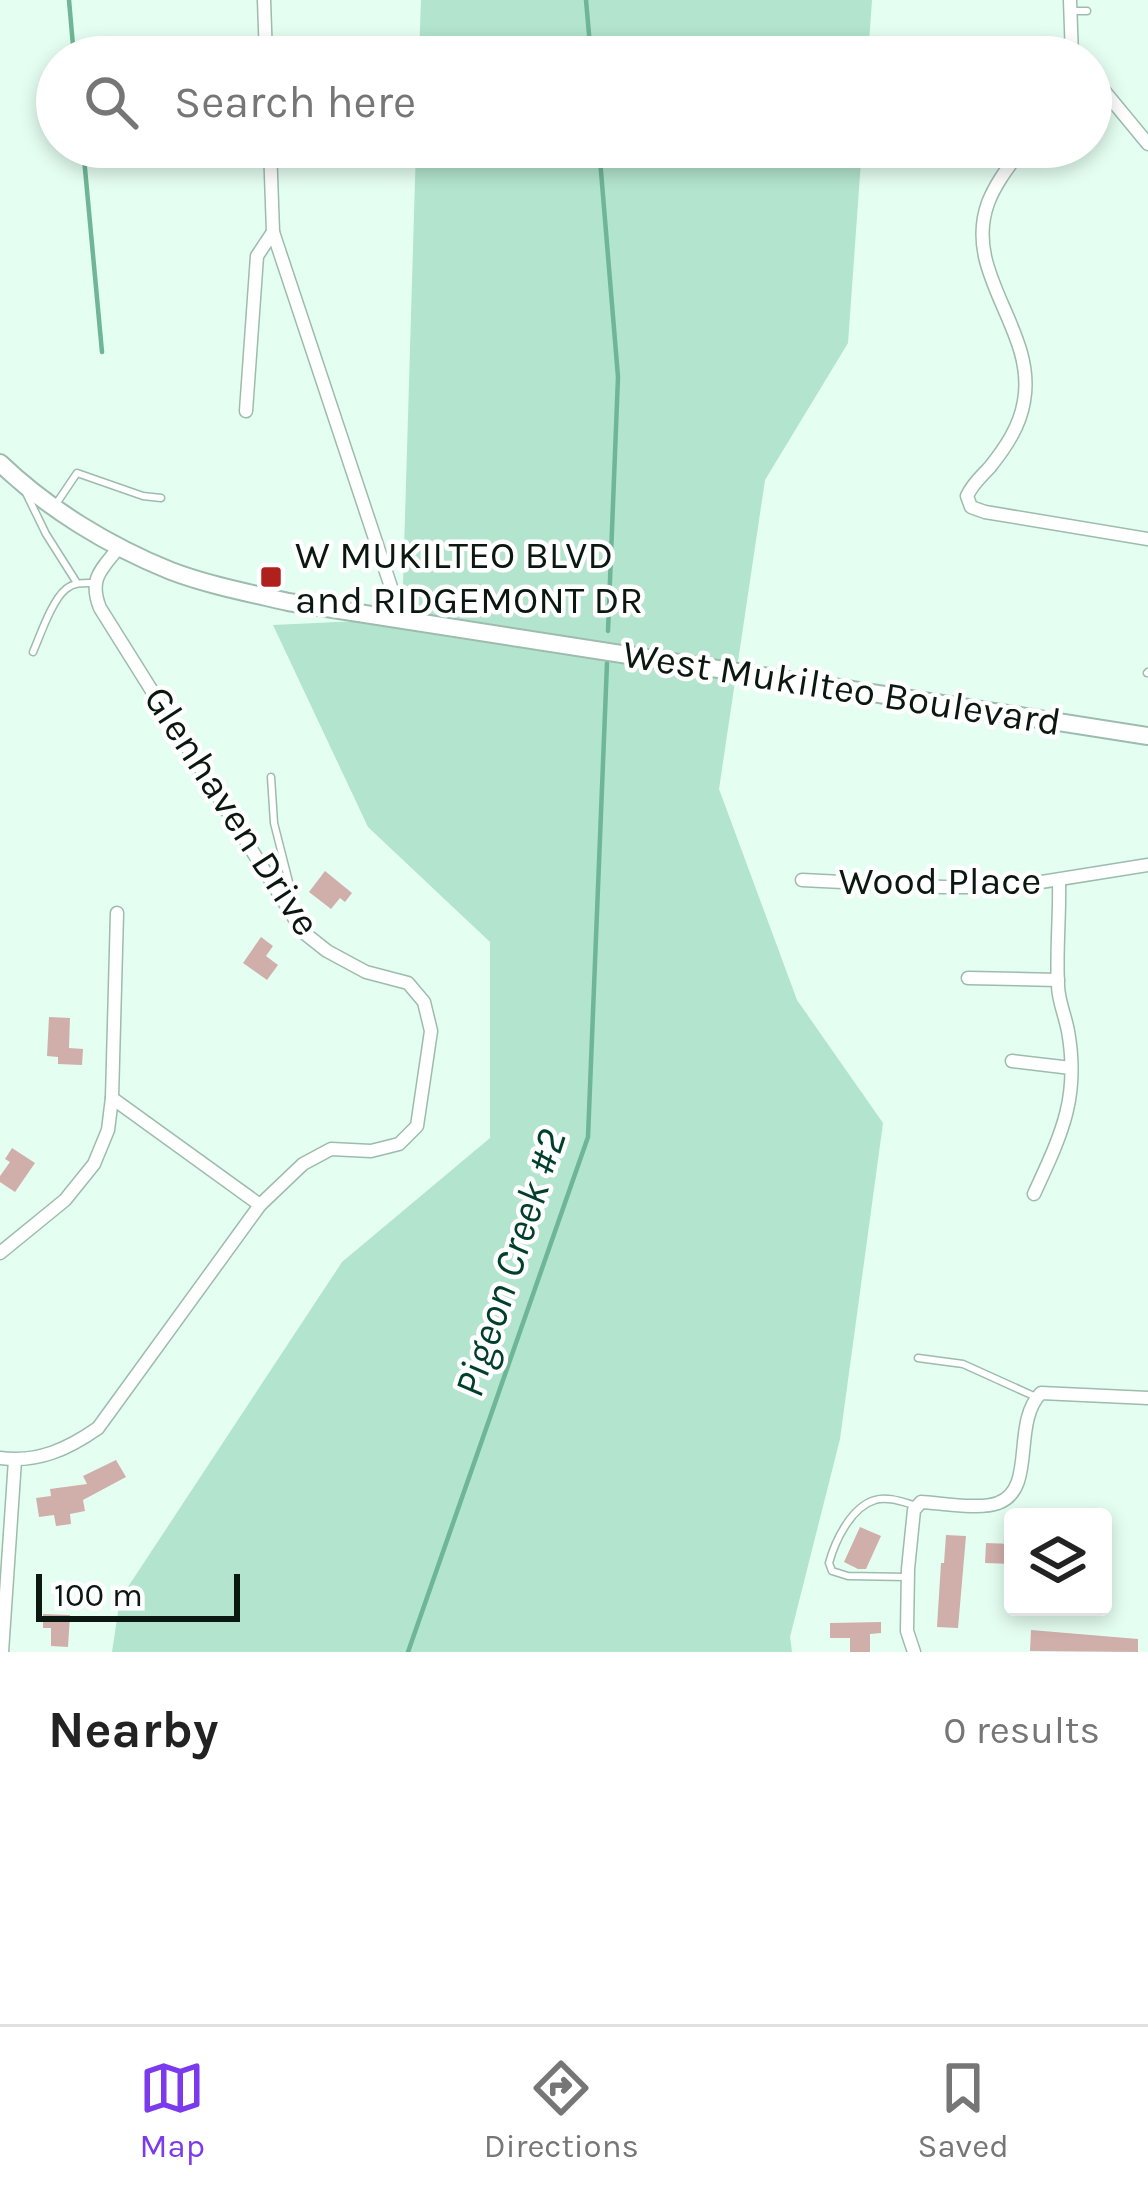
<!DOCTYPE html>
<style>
:root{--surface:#fff;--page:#f2f2f2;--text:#222;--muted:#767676;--line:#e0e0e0;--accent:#7c3aed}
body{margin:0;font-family:Karla,sans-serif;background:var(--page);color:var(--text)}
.controls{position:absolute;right:36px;bottom:36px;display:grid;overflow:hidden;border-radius:12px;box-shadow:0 6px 18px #0003}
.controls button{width:108px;height:108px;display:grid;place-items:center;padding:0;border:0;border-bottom:3px solid var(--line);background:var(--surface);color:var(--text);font:60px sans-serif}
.scale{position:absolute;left:36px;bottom:30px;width:204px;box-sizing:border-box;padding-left:12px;border:6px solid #0b1711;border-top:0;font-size:33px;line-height:42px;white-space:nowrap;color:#0b1711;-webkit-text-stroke:9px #fff;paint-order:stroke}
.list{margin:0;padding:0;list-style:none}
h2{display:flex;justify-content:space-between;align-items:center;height:156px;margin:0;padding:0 48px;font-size:51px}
h2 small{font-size:39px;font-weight:400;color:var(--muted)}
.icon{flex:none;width:66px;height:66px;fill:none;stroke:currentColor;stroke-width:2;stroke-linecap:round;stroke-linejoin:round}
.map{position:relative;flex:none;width:1148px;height:1652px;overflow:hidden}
.search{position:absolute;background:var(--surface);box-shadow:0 6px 18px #0003;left:36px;right:36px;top:36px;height:132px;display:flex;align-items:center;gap:30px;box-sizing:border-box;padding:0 42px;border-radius:66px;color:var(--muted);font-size:45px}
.sheet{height:372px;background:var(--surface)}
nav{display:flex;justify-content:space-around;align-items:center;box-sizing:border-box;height:168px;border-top:3px solid var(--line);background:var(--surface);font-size:33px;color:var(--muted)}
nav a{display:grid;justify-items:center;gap:6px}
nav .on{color:var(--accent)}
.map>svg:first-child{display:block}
.green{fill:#b3e4cd}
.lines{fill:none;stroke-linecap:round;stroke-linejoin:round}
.stream{stroke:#6eb697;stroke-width:4.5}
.building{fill:#d0afaa}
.service-casing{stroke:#9dbcad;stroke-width:9}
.minor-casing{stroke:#9dbcad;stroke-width:15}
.secondary-casing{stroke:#9dbcad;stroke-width:20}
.service{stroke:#fff;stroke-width:6}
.minor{stroke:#fff;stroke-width:12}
.secondary{stroke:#fff;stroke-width:16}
.poi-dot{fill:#b0201c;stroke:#fff;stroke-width:4.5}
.labels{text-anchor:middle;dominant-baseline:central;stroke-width:9;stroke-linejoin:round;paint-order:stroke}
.poi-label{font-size:39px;fill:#0b1711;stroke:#fff;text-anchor:start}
.street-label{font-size:39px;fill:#0b1711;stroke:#fff}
.water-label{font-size:42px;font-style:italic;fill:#003f2b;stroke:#fff}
</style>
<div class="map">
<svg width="1148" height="1652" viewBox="0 0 1148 1652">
<rect width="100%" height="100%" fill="#e4fef1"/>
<g class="green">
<path d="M421,0H872L868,57H419Z"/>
<path d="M416,147H862L848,343L765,480L719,789L797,1000L883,1123L840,1439L790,1637L792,1652H112L120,1599L342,1262L490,1138V942L368,827L273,625L402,619Z"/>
</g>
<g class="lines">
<g class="stream">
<path d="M69,0L74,57"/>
<path d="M586,0L591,57"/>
<path d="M83,147L102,352"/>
<path d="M599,147L618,377L608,631"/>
<path d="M408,1652L588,1137L607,663"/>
</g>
</g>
<g class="building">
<path d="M325,871L352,893L345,902L340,898L331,909L309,892Z"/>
<path d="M261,937L273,946L266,956L278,965L267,980L243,963Z"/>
<path d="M49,1017L70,1018L69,1048L83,1049L82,1065L58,1064V1057L47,1056Z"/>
<path d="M12,1148L35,1163L15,1192L0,1182V1176L10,1162L5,1159Z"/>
<path d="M116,1460L126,1477L83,1500L85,1511L70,1514L71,1524L56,1526L54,1515L39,1517L36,1498L51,1496L50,1489L87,1484L83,1476Z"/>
<path d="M860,1527L881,1536L866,1569H858L844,1562Z"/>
<path d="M946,1535L966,1536L958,1628L937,1627L941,1563H944Z"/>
<path d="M986,1543L1013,1544V1564L985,1563Z"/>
<path d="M43,1614L70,1615L68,1647L51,1646V1628H43Z"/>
<path d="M881,1622V1633L870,1634V1652H850V1638H830V1623Z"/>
<path d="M1031,1630L1138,1639V1652L1030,1651Z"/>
</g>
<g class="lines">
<defs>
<g id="service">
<path d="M1071,11H1087"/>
<path d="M26,493L46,534L77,583"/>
<path d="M56,504L77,473L143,496L161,498"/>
<path d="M33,652C40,636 52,600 66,589C74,582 84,583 95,583"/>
<path d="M1147,673L1148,672"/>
<path d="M271,777L274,823L289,882L288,904"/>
<path d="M918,1358L963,1364L1036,1397"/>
<path d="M908,1577L848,1576L832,1571L829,1563C835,1541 851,1507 875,1500C887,1496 903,1502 914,1505"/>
</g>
<g id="minor">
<path d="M264,0L266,57"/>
<path d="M1070,0L1072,57"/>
<path d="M1091,75L1148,144"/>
<path d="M270,147L273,232L402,620"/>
<path d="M1023,147C1010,165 996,182 988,203C962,274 1037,330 1024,401C1020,426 1006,447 990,467C981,477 973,483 967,496L971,507L985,512L1148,539"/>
<path d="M246,411L257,256L273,232"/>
<path d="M802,880L943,887H1010L1148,865"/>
<path d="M968,978L1058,980"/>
<path d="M1012,1061L1071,1068"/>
<path d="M112,1098L260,1205"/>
<path d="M1034,1194C1061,1135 1080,1098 1068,1031C1065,1015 1058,1000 1058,985C1056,950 1060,915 1059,881"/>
<path d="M0,1253L65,1200L94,1164L108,1130L112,1098L117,913"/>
<path d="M0,1458C38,1463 68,1449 98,1428L260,1205L303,1164L331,1149L371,1151L399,1144L417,1126L431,1031L424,1002L408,983L366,972L327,951L303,932L100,608C88,578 102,569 120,546"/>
<path d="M2,1652L15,1460"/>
<path d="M914,1652L907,1631L908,1569L914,1510L921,1502C941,1503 980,1510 998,1503C1037,1489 1011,1423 1041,1393L1148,1398"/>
</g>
<path id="secondary" d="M0,463C48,509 109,546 171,571C208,585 249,593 288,602L1148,736"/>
</defs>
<use href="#service" class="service-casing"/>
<use href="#minor" class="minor-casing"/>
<use href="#secondary" class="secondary-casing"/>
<use href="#service" class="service"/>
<use href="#minor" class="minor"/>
<use href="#secondary" class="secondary"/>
</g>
<rect class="poi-dot" x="259" y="565" width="24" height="24" rx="6"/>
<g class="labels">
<g class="poi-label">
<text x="295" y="555">W MUKILTEO BLVD<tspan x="295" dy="45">and RIDGEMONT DR</tspan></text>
</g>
<g class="street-label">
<text transform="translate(842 688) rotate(9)">West Mukilteo Boulevard</text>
<text transform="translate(232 811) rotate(57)">Glenhaven Drive</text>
<text x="940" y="881">Wood Place</text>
</g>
<g class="water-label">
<text transform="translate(510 1263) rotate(-72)">Pigeon Creek #2</text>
</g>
</g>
</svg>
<div class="controls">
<button><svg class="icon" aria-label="layers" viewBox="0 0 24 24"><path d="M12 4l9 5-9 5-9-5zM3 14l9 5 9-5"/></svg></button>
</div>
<div class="scale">100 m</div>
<div class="search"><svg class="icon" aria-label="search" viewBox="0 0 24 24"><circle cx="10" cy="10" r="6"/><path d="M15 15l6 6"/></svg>Search here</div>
</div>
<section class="sheet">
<h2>Nearby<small>0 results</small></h2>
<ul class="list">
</ul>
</section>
<nav>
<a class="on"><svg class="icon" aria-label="map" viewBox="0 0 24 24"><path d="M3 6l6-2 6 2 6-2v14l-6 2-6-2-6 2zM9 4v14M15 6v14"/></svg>Map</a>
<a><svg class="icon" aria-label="directions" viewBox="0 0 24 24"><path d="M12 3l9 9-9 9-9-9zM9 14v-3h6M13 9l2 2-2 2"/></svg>Directions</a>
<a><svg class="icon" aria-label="saved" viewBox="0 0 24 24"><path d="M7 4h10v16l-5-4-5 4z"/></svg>Saved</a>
</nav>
